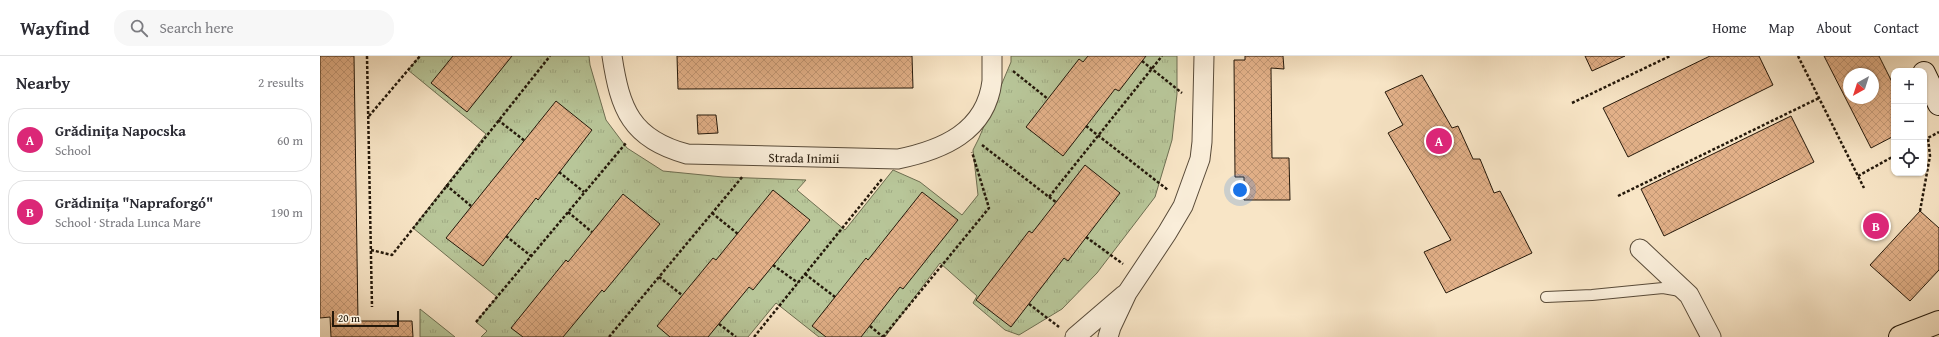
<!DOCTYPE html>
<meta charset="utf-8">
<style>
:root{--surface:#fff;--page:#f7f7f7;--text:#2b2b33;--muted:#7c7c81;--line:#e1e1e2;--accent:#db2777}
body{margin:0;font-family:"Gentium Book Plus",serif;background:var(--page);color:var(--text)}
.controls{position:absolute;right:12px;top:12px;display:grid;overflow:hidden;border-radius:8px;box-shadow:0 1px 3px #0004}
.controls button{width:36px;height:36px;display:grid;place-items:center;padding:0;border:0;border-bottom:1px solid var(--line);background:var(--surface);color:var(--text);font:20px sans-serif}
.compass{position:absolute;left:1523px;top:12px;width:36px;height:36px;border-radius:50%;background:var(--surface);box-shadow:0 1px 3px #0004;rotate:219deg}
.scale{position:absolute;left:12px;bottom:10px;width:67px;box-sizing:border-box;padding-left:4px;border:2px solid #24180a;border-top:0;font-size:11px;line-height:14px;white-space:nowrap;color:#24180a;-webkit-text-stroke:3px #faeeda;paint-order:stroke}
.you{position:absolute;left:920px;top:134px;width:14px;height:14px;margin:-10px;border:3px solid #fff;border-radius:50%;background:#1a73e8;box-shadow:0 0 0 6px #1a73e833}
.badge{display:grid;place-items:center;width:26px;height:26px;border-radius:50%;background:var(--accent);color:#fff;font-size:13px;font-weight:700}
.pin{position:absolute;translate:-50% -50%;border:2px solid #fff;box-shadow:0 1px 4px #0006}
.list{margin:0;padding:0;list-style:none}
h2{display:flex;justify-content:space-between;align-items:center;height:52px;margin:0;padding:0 16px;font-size:17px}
h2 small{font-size:13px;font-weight:400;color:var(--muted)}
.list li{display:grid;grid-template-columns:26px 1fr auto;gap:12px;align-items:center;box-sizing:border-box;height:64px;margin:0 8px 8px;padding:0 8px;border:1px solid var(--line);border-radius:16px}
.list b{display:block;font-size:15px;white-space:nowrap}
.list p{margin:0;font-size:13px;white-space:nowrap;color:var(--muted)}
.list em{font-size:13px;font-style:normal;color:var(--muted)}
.icon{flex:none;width:22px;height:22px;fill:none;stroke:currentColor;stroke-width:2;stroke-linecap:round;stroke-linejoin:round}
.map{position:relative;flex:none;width:1619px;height:281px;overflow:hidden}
header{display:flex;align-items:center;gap:24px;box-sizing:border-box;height:56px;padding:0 20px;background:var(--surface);border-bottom:1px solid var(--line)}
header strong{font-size:19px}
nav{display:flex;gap:22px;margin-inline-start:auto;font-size:14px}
.search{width:280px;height:36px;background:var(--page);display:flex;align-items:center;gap:10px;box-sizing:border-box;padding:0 14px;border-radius:16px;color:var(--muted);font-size:15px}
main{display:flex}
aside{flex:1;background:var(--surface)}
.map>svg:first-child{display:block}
.grass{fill:url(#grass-tufts);stroke:#6e6f52}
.building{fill:url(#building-cross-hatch);stroke:#24180a;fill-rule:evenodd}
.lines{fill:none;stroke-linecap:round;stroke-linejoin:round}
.service-casing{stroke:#594b39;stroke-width:12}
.minor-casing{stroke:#594b39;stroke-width:21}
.secondary-casing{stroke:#24180a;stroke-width:24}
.primary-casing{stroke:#24180a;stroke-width:24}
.path{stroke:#24180a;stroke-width:2.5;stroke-dasharray:3 2;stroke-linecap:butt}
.service{stroke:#faeeda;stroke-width:10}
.minor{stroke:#faeeda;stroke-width:19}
.secondary{stroke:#faeeda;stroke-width:22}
.primary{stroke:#f8e5c6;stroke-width:22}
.labels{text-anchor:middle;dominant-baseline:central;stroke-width:3;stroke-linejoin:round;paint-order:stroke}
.street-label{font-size:13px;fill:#24180a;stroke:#faeeda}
</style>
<header>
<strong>Wayfind</strong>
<div class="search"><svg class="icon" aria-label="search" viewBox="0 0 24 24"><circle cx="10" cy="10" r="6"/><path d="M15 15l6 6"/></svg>Search here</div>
<nav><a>Home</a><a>Map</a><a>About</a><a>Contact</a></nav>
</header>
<main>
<aside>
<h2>Nearby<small>2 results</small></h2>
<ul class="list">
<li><span class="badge">A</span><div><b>Grădiniţa Napocska</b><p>School</p></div><em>60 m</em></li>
<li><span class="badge">B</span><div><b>Grădinița &quot;Napraforgó&quot;</b><p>School · Strada Lunca Mare</p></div><em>190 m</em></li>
</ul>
</aside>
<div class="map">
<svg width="1619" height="281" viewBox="0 0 1619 281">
<defs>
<pattern id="grass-tufts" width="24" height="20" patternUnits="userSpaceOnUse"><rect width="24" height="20" fill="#b8c699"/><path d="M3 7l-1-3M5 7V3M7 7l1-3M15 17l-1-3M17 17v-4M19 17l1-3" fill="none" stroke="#9ea982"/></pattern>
<pattern id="building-cross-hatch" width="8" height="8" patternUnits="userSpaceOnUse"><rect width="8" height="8" fill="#e2b088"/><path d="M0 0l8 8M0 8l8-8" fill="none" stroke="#c29774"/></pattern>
</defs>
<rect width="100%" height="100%" fill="#f8e5c6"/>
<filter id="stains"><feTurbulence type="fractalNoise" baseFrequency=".005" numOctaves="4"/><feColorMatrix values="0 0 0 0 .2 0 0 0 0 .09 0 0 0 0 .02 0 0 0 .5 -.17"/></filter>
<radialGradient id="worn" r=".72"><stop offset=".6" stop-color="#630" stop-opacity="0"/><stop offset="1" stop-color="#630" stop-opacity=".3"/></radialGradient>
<g class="grass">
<path d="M100,0H269L270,9L286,64L307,92L343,115L403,121L486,124L477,134L525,174L573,114L600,126L642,159L658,139L653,94L659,82L691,6V0H857V38L852,84L835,141L777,217L742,253L699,279L685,274L653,247L657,240L620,207L565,281H499L456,247L428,281H161L167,275L156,266L177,241L93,172L166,78L88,14Z"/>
<path d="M100,253L135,281H100Z"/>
</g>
<g class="building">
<path d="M0,0H34L38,265H92L93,281H11L10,261L0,262Z"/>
<path d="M133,0H192L147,56L111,27Z"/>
<path d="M357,0H592L593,32L358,33Z"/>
<path d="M768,0H826L799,35L795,33L743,100L706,71L759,3L763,6Z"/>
<path d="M925,0H963L964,13L951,12L952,102H969L970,144H924V121H915L914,4H925Z"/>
<path d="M1265,0H1305L1272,15Z"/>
<path d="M1390,0H1439L1453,29L1308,101L1283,52Z"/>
<path d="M1504,0H1559L1574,30V80L1551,92ZM1529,18H1553V42H1529Z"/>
<path d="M1102,19L1132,72L1138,70L1153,103H1160L1174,137L1180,135L1212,197L1126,237L1104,196L1131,184L1068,77L1083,69L1065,36Z"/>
<path d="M236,45L272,74L218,144L216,142L163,210L126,182Z"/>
<path d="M377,59H396L398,77L378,78Z"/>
<path d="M1471,60L1494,106L1344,180L1321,133Z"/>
<path d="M765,109L800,137L748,205L744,202L691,271L656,244L709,175L712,177Z"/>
<path d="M453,134L490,164L433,234L429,231L388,281H350L337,270L393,202L396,204Z"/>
<path d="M602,136L638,164L583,233L580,231L541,281H506L492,270L546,202L548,204Z"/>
<path d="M303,138L340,168L284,236L282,234L243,281H203L191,272L246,204L248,206Z"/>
<path d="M1600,155L1619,172V214L1590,245L1550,209Z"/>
</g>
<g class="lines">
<defs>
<path id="service" d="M1226,241L1272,239L1343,232L1360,235"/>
<g id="minor">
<path d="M292,0C300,53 311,83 367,98L578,103C622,94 666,76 672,25C672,17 672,8 672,0"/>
<path d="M1320,193L1369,239L1391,281"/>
<path d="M755,281L804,239"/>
<path d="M788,281L791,271L807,237L847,177L863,150L880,103L882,86L884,0"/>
</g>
<path id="secondary" d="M1604,17L1619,48"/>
<path id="primary" d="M1580,281L1619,266"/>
</defs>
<use href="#service" class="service-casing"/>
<use href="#minor" class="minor-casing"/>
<use href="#secondary" class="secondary-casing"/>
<use href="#primary" class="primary-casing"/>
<g class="path">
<path d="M47,0L52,251"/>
<path d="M1478,0L1544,132"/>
<path d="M822,5L862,37"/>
<path d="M693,15L728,43"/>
<path d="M1252,47L1350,0"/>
<path d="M49,60L100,0"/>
<path d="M178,64L205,85"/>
<path d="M766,70L848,134"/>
<path d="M1604,84L1619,76"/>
<path d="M662,89L729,141L842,0"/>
<path d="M239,116L264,136"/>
<path d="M1538,120L1574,100"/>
<path d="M126,129L151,150"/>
<path d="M1298,140L1499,42"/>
<path d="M729,141L736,146"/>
<path d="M1600,155L1610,100L1608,82"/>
<path d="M248,156L272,176"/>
<path d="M392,157L418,178"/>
<path d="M186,180L211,200"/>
<path d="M766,181L803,208"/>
<path d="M51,194L72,199L230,0"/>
<path d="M453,209L478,227"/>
<path d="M485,218L515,241"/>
<path d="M339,221L362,239"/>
<path d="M709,248L739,271"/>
<path d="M156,266L306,87"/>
<path d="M399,268L416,281"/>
<path d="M550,270L563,281"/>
<path d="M289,281L423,120"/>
<path d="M434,281L562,123"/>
<path d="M563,281L669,152L652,96"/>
</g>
<use href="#service" class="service"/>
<use href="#minor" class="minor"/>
<use href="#secondary" class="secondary"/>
<use href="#primary" class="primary"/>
</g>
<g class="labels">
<g class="street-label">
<text transform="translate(484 102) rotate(1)">Strada Inimii</text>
</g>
</g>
<rect width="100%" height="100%" filter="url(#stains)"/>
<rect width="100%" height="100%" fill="url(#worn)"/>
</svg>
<div class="controls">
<button>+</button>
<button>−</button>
<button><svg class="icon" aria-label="locate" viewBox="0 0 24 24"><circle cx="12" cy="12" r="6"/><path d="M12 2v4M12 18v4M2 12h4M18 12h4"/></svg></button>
</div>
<svg class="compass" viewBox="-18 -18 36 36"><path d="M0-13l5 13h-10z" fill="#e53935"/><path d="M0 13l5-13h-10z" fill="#7c7c81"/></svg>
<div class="scale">20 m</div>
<div class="you"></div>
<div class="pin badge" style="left:1119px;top:85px">A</div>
<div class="pin badge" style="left:1556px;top:170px">B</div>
</div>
</main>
